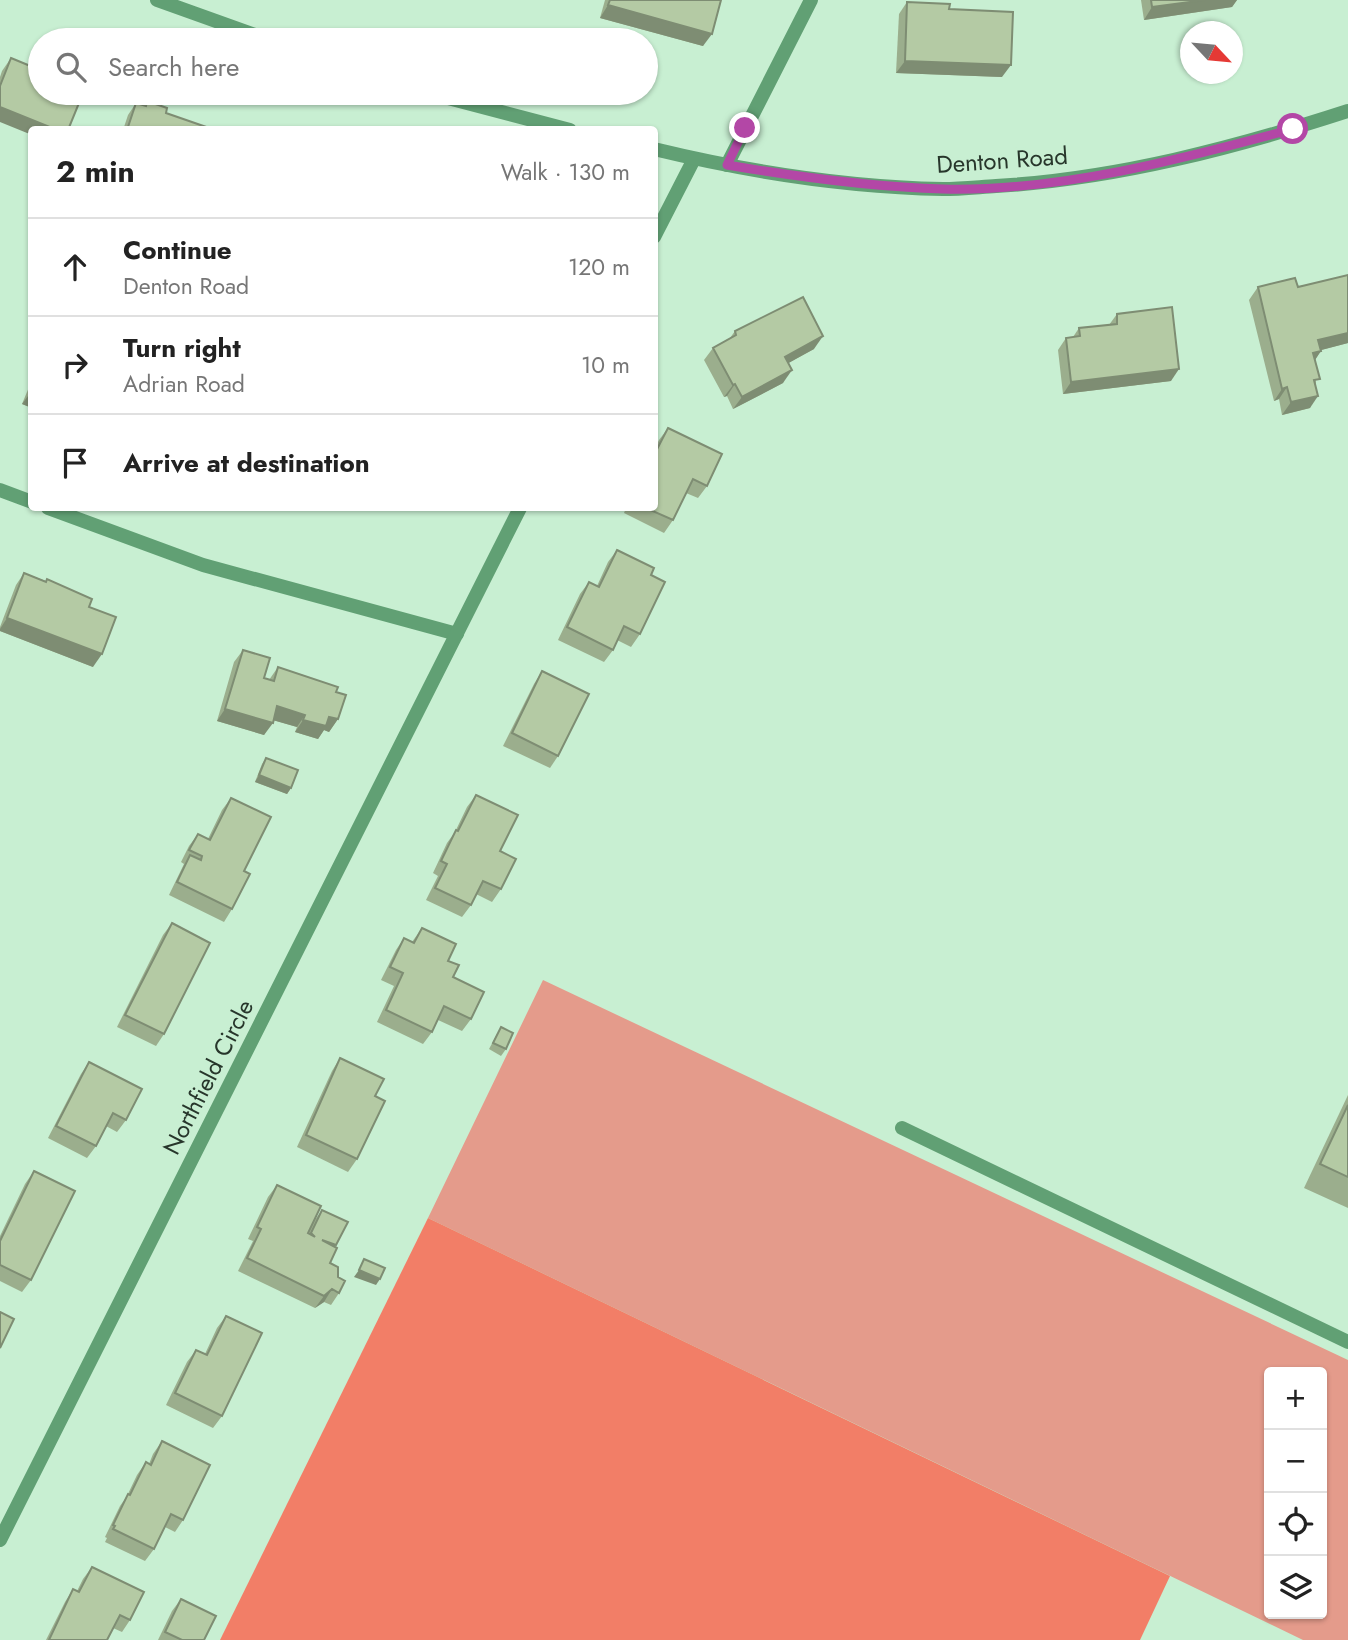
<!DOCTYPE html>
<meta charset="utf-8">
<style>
:root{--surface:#fff;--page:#f6f6f6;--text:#222;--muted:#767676;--line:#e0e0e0}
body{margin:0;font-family:Jost,sans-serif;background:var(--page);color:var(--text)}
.controls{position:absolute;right:21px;bottom:21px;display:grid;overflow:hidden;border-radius:7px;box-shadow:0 2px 5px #0004}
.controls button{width:63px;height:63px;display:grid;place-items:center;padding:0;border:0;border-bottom:2px solid var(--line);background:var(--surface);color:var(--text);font:35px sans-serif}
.compass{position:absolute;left:1180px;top:21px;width:63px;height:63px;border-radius:50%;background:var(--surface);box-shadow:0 2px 5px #0004;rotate:116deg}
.stop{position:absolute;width:21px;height:21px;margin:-16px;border:5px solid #b347a6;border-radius:50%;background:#fff}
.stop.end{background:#b347a6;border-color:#fff;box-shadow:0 2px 7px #0008}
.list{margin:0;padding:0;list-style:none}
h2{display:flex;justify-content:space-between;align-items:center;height:91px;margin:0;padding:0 28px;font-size:30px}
h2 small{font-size:23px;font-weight:400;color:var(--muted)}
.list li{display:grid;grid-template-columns:46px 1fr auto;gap:21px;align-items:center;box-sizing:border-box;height:98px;padding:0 28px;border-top:2px solid var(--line)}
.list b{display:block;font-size:26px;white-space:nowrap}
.list p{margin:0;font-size:23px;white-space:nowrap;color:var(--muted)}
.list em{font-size:23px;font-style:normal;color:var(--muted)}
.icon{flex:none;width:38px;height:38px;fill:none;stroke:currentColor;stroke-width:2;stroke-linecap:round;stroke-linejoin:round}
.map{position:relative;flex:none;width:1348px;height:1640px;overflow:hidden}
.search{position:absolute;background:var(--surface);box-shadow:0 2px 5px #0004;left:28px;top:28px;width:630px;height:77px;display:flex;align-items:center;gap:18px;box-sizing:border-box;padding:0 24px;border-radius:38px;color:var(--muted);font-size:26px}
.panel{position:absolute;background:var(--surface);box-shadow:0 2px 5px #0004;left:28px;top:126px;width:630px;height:385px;border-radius:7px}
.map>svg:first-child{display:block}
.green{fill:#e49b8b;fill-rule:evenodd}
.forest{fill:#f27e67}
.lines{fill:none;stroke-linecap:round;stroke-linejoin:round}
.minor{stroke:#61a074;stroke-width:14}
.tertiary{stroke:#61a074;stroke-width:14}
.wall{fill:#9bae8d}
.shaded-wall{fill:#7e8d73}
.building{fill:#b4caa4;stroke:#7e8d73;stroke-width:2}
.route{stroke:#b347a6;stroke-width:9}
.labels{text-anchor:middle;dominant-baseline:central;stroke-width:6;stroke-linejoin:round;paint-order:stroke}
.street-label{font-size:24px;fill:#27362b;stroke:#c8efd2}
</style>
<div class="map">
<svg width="1348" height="1640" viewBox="0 0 1348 1640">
<rect width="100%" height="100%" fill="#c8efd2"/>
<path class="green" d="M543,980L1348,1360V1640H1303L428,1218ZM1269,1372H1322V1614H1269Z"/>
<path class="forest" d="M428,1218L1170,1576L1140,1640H220Z"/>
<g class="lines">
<g class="minor">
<path d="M727,165L811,0"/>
<path d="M654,237L694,159"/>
<path d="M0,490L32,502"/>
<path d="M48,508L203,565L457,634"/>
<path d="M902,1128L1348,1342"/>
<path d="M0,1540L520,508"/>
</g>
<g class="tertiary">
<path d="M157,0L269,40"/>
<path d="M429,93L570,130"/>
<path d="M654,149C749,172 846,187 943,189C961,189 979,187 996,186C1116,179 1234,148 1348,111"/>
</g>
</g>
<g class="wall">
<path d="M605,0H721L703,46L600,18Z"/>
<path d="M1141,0H1237L1232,7L1144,20Z"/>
<path d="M907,2L949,9L1002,77L896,73L899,14Z"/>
<path d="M11,58L74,101L0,122V77L2,71Z"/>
<path d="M147,101L166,113L215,130H123L128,115L136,103L144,105Z"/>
<path d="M1348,275V343L1321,350L1315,360L1316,385L1310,408L1282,415L1279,399L1274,401L1249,300L1258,287H1298Z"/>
<path d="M1117,314L1171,381L1063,394L1058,350L1066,338L1073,337L1079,328L1109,325Z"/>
<path d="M735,331L814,349L788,363L783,383L733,409L727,396L724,397L704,360L713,348L730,338Z"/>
<path d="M32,380V408L22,404Z"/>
<path d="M668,428L707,486L698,498L686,493L673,520L664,533L624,513L626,508H654V450L659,440Z"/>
<path d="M617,550L651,575L640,634L631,647L617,640L613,650L604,662L558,640L580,594L589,582L597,586L608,562Z"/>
<path d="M24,573L46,581L47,579L89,607L93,667L0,631V627L16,585Z"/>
<path d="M243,650L264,678L269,680L278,667L336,692L338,719L329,732L324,730L318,739L295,732L297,727L273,720L264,735L217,721L234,662Z"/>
<path d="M542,671L558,756L550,768L503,746L534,684Z"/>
<path d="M266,758L291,788L287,794L255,782L262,764Z"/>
<path d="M476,795L500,851L501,889L492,902L476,894L471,905L462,917L426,900L438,876L433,873L447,843L455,832L467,807Z"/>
<path d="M231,798L244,871L232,909L224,922L169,895L184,864L181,862L189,846L198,834L208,839L222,810Z"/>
<path d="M172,923L164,1034L156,1046L117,1027L163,935Z"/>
<path d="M422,928L448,961L453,977L471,1019L462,1031L438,1020L432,1032L423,1044L377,1022L394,986L381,980L396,950L404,938L412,942Z"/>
<path d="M501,1027L506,1049L501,1056L489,1049Z"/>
<path d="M340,1058L375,1096L357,1159L348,1172L297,1147L332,1071Z"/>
<path d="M89,1062L126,1120L117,1132L106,1126L96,1146L87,1158L48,1138L81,1074Z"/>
<path d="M1348,1095V1208L1304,1188Z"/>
<path d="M34,1171L31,1280L22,1292L0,1281V1236L25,1184Z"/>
<path d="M277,1185L314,1221L322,1210L335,1247L330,1263L339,1293L331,1305L324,1302L315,1308L238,1271L253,1241L248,1239L268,1197Z"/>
<path d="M226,1316L222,1416L213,1428L166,1405L187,1362L196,1350L205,1354L217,1328Z"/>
<path d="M162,1441L183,1520L175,1532L165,1527L154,1549L145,1561L105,1542L107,1538L105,1537L120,1506L127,1496L137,1475L146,1462L149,1464L153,1454Z"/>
<path d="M92,1567L130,1620L122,1632L113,1628L107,1640H46L65,1602L73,1589L77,1591L83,1579Z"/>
<path d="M181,1599L204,1640H158L172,1611Z"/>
</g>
<g class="shaded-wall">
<path d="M1205,0H1237L1232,7L1144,20L1152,7Z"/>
<path d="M608,5L712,34L703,46L600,18Z"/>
<path d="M905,61L1011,65L1002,77L896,73Z"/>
<path d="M0,107L57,130H32V135L0,122Z"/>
<path d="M1348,333V343L1310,353L1318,340Z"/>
<path d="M823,336L814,349L776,370L785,357Z"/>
<path d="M1321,351L1313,363V353Z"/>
<path d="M1179,369L1171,381L1063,394L1071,382Z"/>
<path d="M792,370L783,383L733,409L742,397Z"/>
<path d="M735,384L727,396L724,397L733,385Z"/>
<path d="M1287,387L1279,399L1274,401L1282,389Z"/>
<path d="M31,392H32V408L22,404Z"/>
<path d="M1318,396L1310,408L1282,415L1291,402Z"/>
<path d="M7,618L102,654L93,667L0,631V629Z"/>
<path d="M277,706L305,715L297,727L269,719Z"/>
<path d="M225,709L273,723L264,735L217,721Z"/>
<path d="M329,717L338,719L329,732L324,730L318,739L295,732L303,720Z"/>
<path d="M259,775L291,788L287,794L255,782Z"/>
<path d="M359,1270L380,1279L376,1285L354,1277Z"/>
<path d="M332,1289L324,1302L315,1308L324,1296Z"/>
</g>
<g class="building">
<path d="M610,0H721L712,34L608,5Z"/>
<path d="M1151,0H1205L1152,7Z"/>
<path d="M907,2L950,4L949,9L1013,12L1011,65L905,61Z"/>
<path d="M11,58L40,70V93H77L74,101L79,103L68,130H57L0,107V86Z"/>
<path d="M147,101L167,108L166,113L215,130H127L136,103L146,106Z"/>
<path d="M1348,275V333L1318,340L1321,351L1313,353L1320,379L1314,380L1318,396L1291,402L1287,387L1282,389L1258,287L1295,278L1298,287Z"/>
<path d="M803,297L823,336L785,357L792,370L742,397L735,384L733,385L713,348L736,335L735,331Z"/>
<path d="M1172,307L1179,369L1071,382L1066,338L1080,336L1079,328L1117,324V314Z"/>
<path d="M668,428L722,454L707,486L693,479L673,520L646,508H654V455Z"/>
<path d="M617,550L654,568L651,575L665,582L640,634L624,626L613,650L567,627L589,582L599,587Z"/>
<path d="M24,573L46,582L47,579L92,599L89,607L116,617L102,654L7,618Z"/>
<path d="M243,650L270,658L264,678L274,681L278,667L338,687L336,692L346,695L338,719L329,717L326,726L303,720L305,715L277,706L273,723L225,709Z"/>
<path d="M542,671L589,694L558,756L512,733Z"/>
<path d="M266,758L298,770L291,788L259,775Z"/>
<path d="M476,795L518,815L500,851L516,859L501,889L483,881L471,905L435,888L447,864L441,861L456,830L458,831Z"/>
<path d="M231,798L271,817L244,871L250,874L232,909L177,882L190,855L201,860L202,856L189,850L198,834L210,840Z"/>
<path d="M172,923L210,943L164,1034L125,1015Z"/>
<path d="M422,928L456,944L448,961L459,965L453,977L484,992L471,1019L444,1006L432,1032L386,1010L403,973L390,967L404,938L414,943Z"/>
<path d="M501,1027L513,1033L506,1049L493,1043Z"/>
<path d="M340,1058L384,1079L375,1096L385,1101L357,1159L306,1135Z"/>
<path d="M89,1062L142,1089L126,1120L113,1113L96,1146L56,1126Z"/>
<path d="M1348,1105V1177L1320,1164Z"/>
<path d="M34,1171L75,1191L31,1280L0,1265V1241Z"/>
<path d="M277,1185L321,1206L308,1233L315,1237L311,1233L322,1210L348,1222L336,1245L322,1240L337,1248L330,1263L338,1267V1277L345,1281L339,1293L332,1289L324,1296L247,1258L261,1229L257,1227Z"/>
<path d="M364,1259L385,1268L380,1279L359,1270Z"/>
<path d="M0,1312L14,1319L0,1348Z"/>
<path d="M226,1316L262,1333L222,1416L175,1393L196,1350L207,1355Z"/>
<path d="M162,1441L210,1465L183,1520L171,1514L154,1549L113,1529L115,1526L113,1525L128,1494L130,1495L146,1462L151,1465Z"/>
<path d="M92,1567L144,1592L130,1620L120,1615L107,1640H49L73,1589L79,1592Z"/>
<path d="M181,1599L216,1616L204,1640H182L165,1632Z"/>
</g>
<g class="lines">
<path class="route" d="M745,128L727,165C798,177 870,187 943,189C1059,192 1182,159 1293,129"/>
</g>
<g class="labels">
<g class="street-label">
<text transform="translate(1002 160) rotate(-4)">Denton Road</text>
<text transform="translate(208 1077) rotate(-63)">Northfield Circle</text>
</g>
</g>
</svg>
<div class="controls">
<button>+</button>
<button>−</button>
<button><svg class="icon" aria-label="locate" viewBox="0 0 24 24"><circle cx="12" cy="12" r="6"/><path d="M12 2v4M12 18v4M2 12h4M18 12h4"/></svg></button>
<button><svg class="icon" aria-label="layers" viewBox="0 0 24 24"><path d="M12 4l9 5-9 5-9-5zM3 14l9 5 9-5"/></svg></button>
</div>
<svg class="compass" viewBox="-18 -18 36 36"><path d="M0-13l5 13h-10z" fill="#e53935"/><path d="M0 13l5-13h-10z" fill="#767676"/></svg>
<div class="stop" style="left:1293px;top:129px"></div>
<div class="stop end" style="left:745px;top:128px"></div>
<div class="search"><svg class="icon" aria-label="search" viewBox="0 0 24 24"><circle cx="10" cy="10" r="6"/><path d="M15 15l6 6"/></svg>Search here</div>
<section class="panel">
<h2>2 min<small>Walk · 130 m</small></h2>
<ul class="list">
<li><svg class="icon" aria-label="ahead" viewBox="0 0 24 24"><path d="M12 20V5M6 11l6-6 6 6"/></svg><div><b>Continue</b><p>Denton Road</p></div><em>120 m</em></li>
<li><svg class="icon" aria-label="right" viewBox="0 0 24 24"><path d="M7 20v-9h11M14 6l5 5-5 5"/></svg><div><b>Turn right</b><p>Adrian Road</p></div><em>10 m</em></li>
<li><svg class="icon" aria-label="arrive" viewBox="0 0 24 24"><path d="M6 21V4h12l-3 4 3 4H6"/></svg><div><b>Arrive at destination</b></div></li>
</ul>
</section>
</div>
